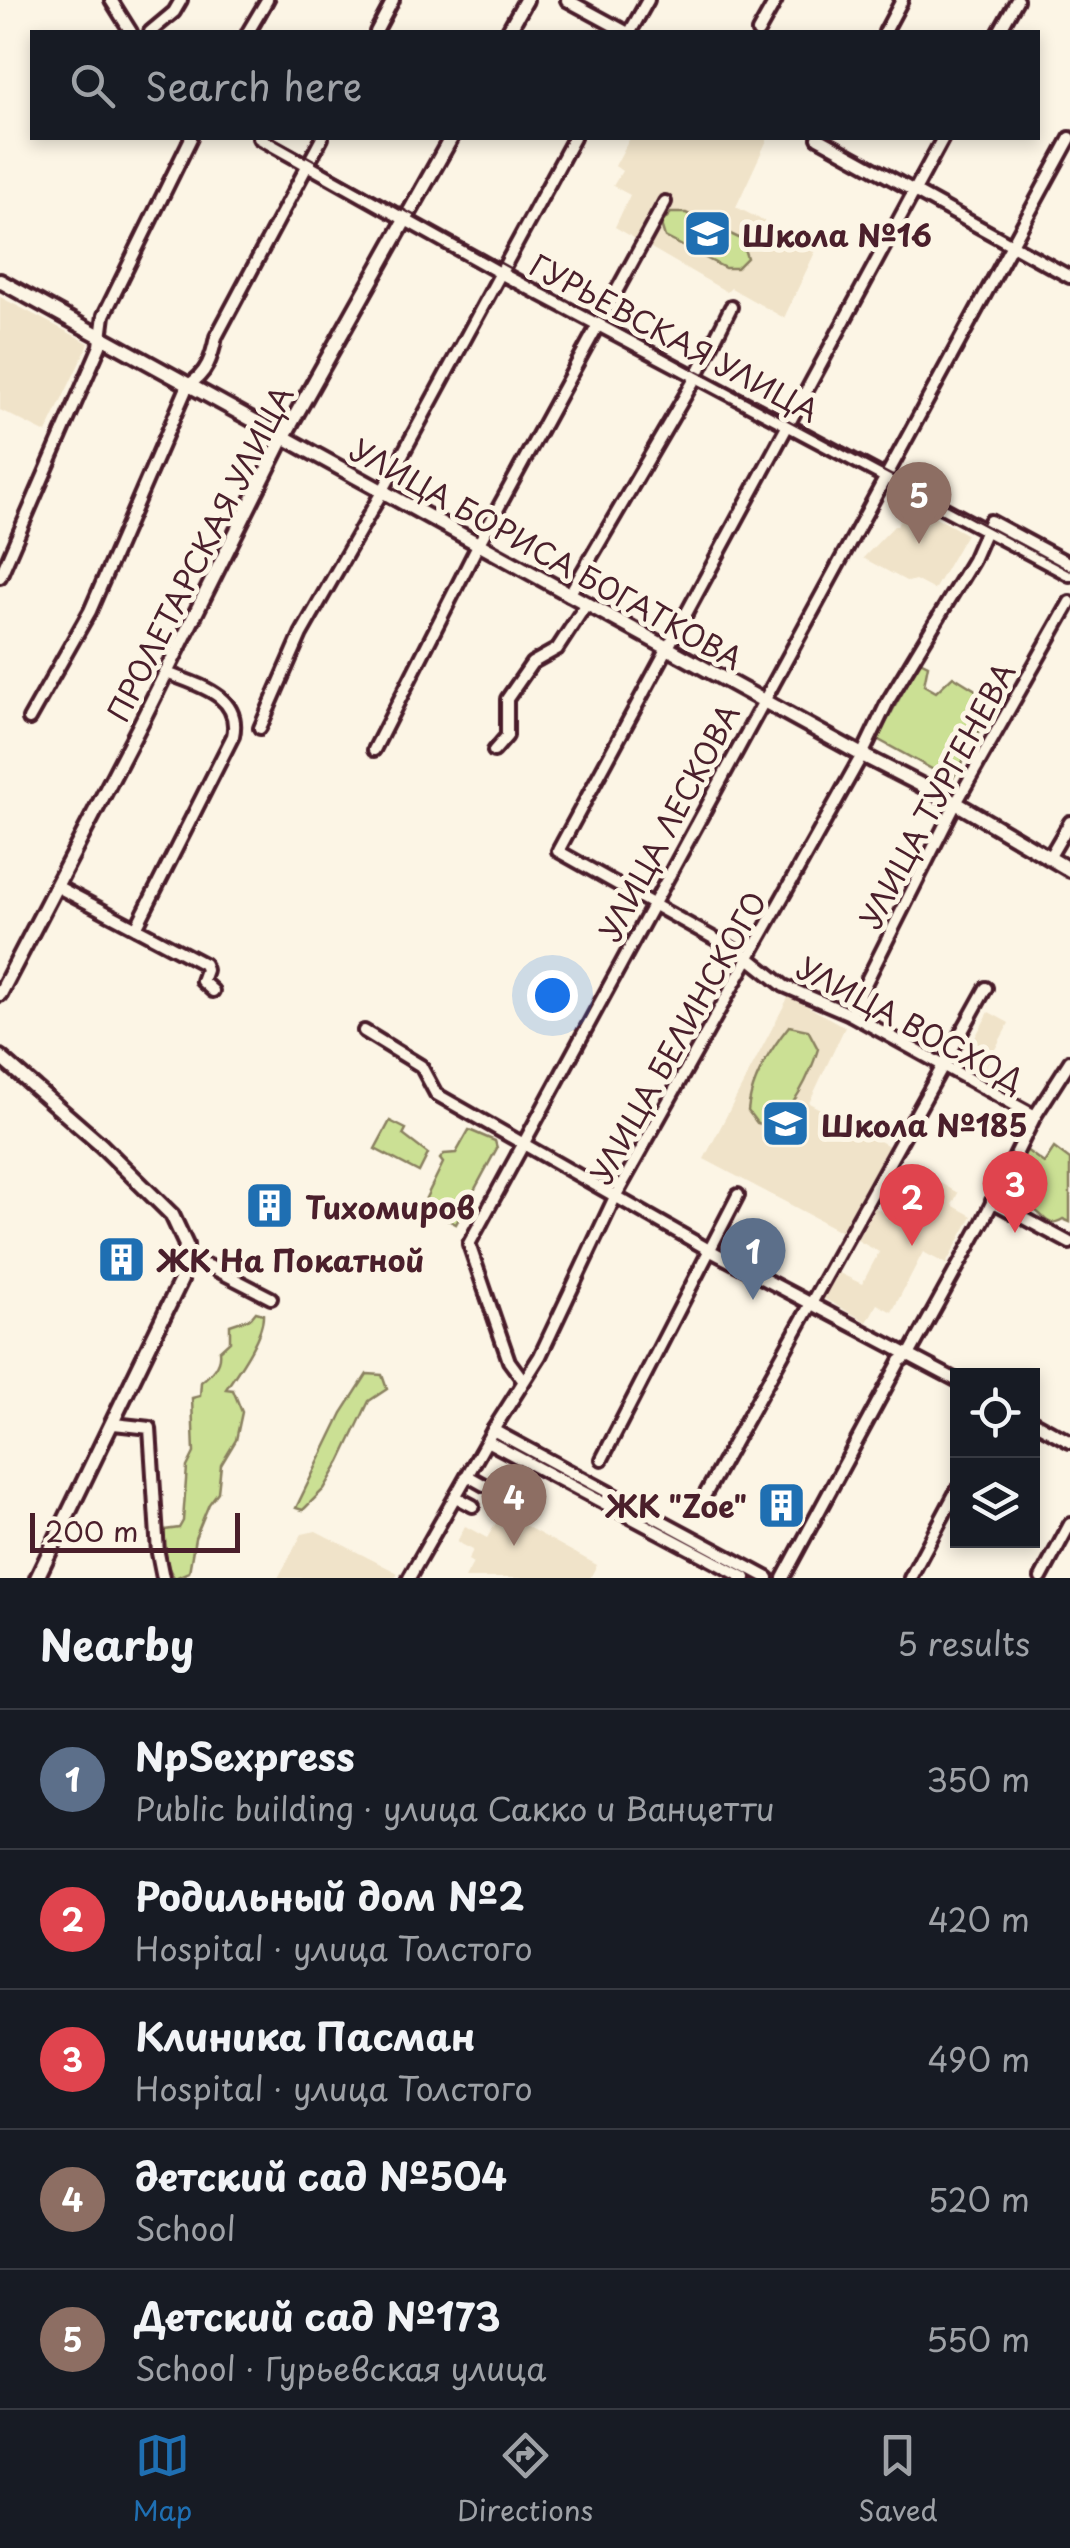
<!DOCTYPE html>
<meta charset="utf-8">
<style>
:root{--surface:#171b24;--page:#242831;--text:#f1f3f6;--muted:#9ea1a6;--line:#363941;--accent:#1f6fb2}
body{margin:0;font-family:"Playpen Sans",sans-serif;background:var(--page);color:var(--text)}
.controls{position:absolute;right:30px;bottom:30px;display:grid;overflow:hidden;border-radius:0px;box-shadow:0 5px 15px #0003}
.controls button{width:90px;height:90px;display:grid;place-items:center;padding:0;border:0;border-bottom:2px solid var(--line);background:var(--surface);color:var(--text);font:50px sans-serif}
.scale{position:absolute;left:30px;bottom:25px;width:210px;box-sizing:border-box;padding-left:10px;border:5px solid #4a1f2b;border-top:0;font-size:28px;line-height:35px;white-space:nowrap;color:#4a1f2b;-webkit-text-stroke:8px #fcf5e5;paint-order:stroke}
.you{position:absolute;left:552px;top:995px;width:35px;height:35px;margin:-25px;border:8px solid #fff;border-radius:50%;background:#1a73e8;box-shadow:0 0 0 15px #1a73e833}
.badge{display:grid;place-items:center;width:65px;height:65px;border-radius:50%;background:var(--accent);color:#fff;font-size:32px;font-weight:700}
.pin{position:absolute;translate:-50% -82px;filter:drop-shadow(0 2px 5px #0008)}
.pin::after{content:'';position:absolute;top:52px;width:35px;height:30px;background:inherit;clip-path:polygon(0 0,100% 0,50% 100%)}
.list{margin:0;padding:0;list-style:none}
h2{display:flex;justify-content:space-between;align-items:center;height:130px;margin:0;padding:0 40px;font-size:42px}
h2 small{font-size:32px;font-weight:400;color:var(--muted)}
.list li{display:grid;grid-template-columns:65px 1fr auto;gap:30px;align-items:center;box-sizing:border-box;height:140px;padding:0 40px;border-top:2px solid var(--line)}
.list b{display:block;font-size:38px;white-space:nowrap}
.list p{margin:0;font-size:32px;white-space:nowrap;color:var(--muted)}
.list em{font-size:32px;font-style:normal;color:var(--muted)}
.icon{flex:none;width:55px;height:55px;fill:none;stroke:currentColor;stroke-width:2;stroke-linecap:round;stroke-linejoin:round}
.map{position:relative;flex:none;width:1070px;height:1578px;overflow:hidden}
.search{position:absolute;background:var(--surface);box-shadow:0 5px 15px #0003;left:30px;right:30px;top:30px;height:110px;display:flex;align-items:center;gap:25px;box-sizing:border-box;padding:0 35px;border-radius:0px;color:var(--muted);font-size:38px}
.sheet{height:830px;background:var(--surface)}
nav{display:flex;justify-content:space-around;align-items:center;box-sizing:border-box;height:140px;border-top:2px solid var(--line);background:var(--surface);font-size:28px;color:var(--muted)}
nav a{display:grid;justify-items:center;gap:5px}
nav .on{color:var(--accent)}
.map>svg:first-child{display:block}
.built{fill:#f0e3c9}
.green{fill:#cbe094;stroke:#8a8060;stroke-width:2.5}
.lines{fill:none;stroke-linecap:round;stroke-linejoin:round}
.minor-casing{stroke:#4a1f2b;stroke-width:18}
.major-casing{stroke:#4a1f2b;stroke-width:20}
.minor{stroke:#fcf5e5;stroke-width:10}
.major{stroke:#fcf5e5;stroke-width:12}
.tram{stroke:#4a1f2b;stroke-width:2.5}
.labels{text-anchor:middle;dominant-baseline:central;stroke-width:10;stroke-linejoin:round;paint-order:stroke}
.poi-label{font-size:30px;font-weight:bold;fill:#4a1f2b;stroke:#fcf5e5;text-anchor:start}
.street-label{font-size:30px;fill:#4a1f2b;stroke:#fcf5e5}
</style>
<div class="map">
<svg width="1070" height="1578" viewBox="0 0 1070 1578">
<rect width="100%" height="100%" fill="#fcf5e5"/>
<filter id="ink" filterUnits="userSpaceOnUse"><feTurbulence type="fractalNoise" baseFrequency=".01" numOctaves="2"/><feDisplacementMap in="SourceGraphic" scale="20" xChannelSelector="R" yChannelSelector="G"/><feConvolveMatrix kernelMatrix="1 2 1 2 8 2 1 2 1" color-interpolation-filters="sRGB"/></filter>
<g filter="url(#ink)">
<g class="built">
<path d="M630,138H768L736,207L817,248L784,318L731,288L727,292L615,227L630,195L613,186L622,171L615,166Z"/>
<path d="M0,297L89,343L46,433L0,410Z"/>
<path d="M909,502L966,534L934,590L915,580L908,582L863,558L894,526H897Z"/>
<path d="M789,996L845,1027L809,1103L889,1146L842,1232L704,1159Z"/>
<path d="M989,1012L1009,1023L983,1072L962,1061Z"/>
<path d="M931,1178L958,1193L952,1205L972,1216L946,1264L923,1252L892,1312L877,1304L867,1322L821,1297L835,1271L862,1284L879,1252L857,1240L874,1207L898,1220L909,1200L917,1204Z"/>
<path d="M502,1513L597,1565L590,1578H465L473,1563L468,1560L473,1550L457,1542L465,1526L487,1538Z"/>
<path d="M316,1531L398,1573L395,1578H278L302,1534Z"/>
</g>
<g class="green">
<path d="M671,213H686L741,239L747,258L737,268H725L665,237L661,224Z"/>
<path d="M920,661L928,665L924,685L936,692L953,676L995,702L952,780L877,739Z"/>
<path d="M789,1026L808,1030L818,1049C809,1079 795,1104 773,1127L757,1123L748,1111C751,1080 770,1050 789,1026Z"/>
<path d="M390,1121L406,1129L403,1135L428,1154L419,1172L375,1149Z"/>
<path d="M469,1130L495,1141L497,1148L456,1224L422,1206L443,1163L440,1159L444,1154L456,1153Z"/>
<path d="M1054,1148L1070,1160V1222L1063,1219C1046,1229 1046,1216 1033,1209C1028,1206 1023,1206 1019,1204L1022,1198L1005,1187L1026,1150L1044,1163Z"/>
<path d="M256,1312L263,1314C264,1335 238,1371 226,1389L233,1390L242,1412L236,1440L221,1465L218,1492L209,1504L195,1538L189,1572L175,1578C167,1570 160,1540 165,1530L179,1528L183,1521L187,1467L194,1453L192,1398L200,1396L201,1382C211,1374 221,1364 219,1351L230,1341V1325L251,1318Z"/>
<path d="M367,1374L382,1375L387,1389L369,1401L340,1462L324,1489L303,1510L296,1508L342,1413Z"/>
</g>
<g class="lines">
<defs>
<g id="minor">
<path d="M111,0L131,32"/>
<path d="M567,0L626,32"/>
<path d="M150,32L174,12L181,0"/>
<path d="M248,32L267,0"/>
<path d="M376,32L393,0"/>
<path d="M630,32L648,0"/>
<path d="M758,32L776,0"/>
<path d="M885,32L902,0"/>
<path d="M999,32L1017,0"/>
<path d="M259,138L502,274L1070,575"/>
<path d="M818,138L1070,277"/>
<path d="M943,138L558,851L749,958L784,986L850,1014L1035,1116"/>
<path d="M0,577L100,346L104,315L191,138"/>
<path d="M569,595L696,377L731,307"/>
<path d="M29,719L90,611L188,385C207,374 212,357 216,337L322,138"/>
<path d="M260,728L301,634L382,492L574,138"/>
<path d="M374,750L478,545L665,202"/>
<path d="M494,751L507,736V699L532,663L557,649L587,603"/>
<path d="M1049,858L1070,822"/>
<path d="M58,887L204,964L206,970L202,981L213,991"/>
<path d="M136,928L233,736C242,695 197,685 167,673"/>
<path d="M850,1014L956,803L1070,602"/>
<path d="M364,1031L421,1066L436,1094L711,1251L958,1381"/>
<path d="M992,1201L1070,1243"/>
<path d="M186,1260L209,1266L271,1298"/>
<path d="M523,1380L509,1361L469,1244L1070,138"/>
<path d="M1032,1421L1070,1442"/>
<path d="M114,1424L150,1428L158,1553L163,1578"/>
<path d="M493,1430L768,1578"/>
<path d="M487,1441L745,1578"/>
<path d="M602,1459L738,1195"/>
<path d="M468,1476L484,1485"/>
<path d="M456,1497L473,1506"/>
<path d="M696,1511L986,988"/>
<path d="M409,1578L493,1430L540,1356L616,1195L862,755L888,701L973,560L990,521L1070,564"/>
<path d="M783,1578L900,1361L909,1355L983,1221L1035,1116L1070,1061"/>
<path d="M910,1578L958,1488"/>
<path d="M1041,1578L1070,1524"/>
</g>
<g id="major">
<path d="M508,32L526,0"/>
<path d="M0,281L862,755L956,803L1070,870"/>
<path d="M0,994L141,723L283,438L451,138"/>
<path d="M0,1057L101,1145L172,1215L186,1245L181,1280L37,1578"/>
</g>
</defs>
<use href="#minor" class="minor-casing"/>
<use href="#major" class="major-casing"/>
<use href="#minor" class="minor"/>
<use href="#major" class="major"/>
<g class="tram">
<path d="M258,32L276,0"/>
<path d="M274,138L698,372L1070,571"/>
</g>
</g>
</g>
<defs>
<symbol id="school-square" viewBox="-11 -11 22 22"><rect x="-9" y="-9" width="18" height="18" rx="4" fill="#1f6fb2" stroke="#fcf5e5"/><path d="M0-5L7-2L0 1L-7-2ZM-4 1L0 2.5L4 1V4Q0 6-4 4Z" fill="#fff"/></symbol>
<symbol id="building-square" viewBox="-11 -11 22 22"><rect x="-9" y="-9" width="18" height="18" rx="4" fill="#1f6fb2" stroke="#fcf5e5"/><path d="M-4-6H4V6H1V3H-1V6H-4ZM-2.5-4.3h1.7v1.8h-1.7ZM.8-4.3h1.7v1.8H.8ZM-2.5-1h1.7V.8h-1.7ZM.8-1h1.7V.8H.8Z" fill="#fff"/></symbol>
</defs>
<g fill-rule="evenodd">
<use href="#school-square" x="680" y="206" width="55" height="55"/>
<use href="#school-square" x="758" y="1096" width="55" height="55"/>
<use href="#building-square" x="242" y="1178" width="55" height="55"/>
<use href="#building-square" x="94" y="1232" width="55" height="55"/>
<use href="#building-square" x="754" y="1478" width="55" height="55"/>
</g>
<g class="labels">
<g class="poi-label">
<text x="742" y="234">Школа №16</text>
<text x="821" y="1124">Школа №185</text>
<text x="305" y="1206">Тихомиров</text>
<text x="157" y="1259">ЖК На Покатной</text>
<text x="747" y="1505" text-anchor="end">ЖК "Zoe"</text>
</g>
<g class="street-label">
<text transform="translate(675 337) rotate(28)">ГУРЬЕВСКАЯ УЛИЦА</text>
<text transform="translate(199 553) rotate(-63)">ПРОЛЕТАРСКАЯ УЛИЦА</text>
<text transform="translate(547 553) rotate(29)">УЛИЦА БОРИСА БОГАТКОВА</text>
<text transform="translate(936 795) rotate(-62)">УЛИЦА ТУРГЕНЕВА</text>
<text transform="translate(668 822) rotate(-62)">УЛИЦА ЛЕСКОВА</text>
<text transform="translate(911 1023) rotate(28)">УЛИЦА ВОСХОД</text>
<text transform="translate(677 1037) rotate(-61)">УЛИЦА БЕЛИНСКОГО</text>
</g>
</g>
</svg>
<div class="controls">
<button><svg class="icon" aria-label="locate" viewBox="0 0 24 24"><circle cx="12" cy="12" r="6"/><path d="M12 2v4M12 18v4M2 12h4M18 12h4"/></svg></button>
<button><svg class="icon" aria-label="layers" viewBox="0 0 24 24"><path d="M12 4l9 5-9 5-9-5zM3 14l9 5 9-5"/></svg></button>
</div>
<div class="scale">200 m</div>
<div class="you"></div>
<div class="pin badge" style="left:753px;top:1300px;background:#5c6f8a">1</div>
<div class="pin badge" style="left:912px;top:1246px;background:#e0444e">2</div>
<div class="pin badge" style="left:1015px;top:1233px;background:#e0444e">3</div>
<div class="pin badge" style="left:514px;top:1546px;background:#8d6e63">4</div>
<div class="pin badge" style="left:919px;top:544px;background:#8d6e63">5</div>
<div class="search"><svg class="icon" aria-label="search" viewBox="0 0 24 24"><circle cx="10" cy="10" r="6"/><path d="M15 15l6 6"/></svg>Search here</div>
</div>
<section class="sheet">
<h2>Nearby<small>5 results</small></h2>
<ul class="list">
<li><span class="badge" style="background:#5c6f8a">1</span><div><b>NpSexpress</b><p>Public building · улица Сакко и Ванцетти</p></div><em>350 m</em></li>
<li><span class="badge" style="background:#e0444e">2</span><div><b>Родильный дом №2</b><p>Hospital · улица Толстого</p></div><em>420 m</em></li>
<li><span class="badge" style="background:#e0444e">3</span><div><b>Клиника Пасман</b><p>Hospital · улица Толстого</p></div><em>490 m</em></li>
<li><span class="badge" style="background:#8d6e63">4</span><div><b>детский сад №504</b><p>School</p></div><em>520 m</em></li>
<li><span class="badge" style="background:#8d6e63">5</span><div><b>Детский сад №173</b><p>School · Гурьевская улица</p></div><em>550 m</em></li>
</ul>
</section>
<nav>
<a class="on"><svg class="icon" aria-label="map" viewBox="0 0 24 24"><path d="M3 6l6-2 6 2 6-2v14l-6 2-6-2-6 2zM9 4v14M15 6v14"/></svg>Map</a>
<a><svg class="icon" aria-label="directions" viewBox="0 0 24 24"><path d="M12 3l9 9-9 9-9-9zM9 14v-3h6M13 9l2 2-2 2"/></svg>Directions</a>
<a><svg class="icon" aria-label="saved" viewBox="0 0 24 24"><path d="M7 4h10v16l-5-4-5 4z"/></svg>Saved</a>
</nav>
